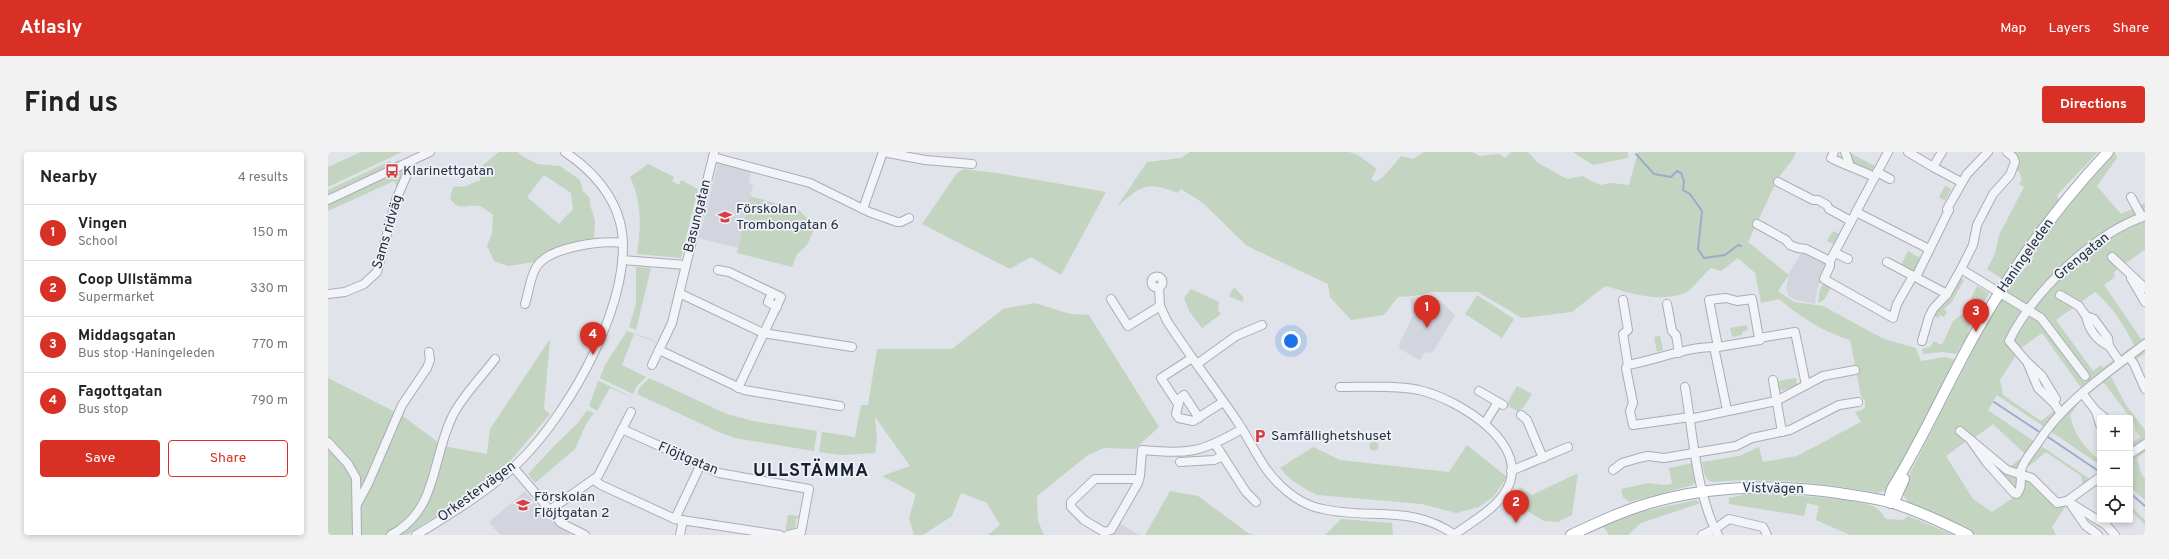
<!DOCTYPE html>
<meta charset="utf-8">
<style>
:root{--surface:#fff;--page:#f2f2f2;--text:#222;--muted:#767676;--line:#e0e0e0;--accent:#d93025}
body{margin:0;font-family:Overpass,sans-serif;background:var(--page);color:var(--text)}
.controls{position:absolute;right:12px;bottom:12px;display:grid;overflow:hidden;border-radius:4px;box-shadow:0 2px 6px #0003}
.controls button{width:36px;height:36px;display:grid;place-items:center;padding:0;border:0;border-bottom:1px solid var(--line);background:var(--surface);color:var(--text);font:20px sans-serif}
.you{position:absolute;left:963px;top:189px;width:14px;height:14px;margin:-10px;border:3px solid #fff;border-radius:50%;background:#1a73e8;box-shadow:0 0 0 6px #1a73e833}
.badge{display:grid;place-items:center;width:26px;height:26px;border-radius:50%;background:var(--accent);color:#fff;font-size:13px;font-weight:700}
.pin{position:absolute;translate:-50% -33px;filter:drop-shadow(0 1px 2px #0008)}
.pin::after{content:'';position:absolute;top:21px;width:14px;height:12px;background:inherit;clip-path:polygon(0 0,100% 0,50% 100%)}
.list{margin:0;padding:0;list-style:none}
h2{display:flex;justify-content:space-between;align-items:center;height:52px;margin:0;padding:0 16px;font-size:17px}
h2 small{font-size:13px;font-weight:400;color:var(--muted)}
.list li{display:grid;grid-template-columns:26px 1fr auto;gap:12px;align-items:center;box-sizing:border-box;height:56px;padding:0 16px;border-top:1px solid var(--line)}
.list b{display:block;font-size:15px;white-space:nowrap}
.list p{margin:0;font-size:13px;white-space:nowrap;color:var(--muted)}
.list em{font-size:13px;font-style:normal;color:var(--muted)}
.actions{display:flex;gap:8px;padding:12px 16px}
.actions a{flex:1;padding:9px 0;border:1px solid var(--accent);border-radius:4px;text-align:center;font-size:14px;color:var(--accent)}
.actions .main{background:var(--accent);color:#fff}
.icon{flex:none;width:22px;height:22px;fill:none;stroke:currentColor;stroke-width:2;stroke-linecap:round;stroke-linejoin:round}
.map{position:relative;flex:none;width:1817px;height:383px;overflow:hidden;border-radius:4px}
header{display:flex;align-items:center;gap:24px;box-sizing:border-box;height:56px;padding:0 20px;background:var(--accent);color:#fff}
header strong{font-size:19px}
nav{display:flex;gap:22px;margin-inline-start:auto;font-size:14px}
.intro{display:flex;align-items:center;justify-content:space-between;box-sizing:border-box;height:96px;padding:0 24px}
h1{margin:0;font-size:28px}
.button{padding:10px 18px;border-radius:4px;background:var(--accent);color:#fff;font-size:14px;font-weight:700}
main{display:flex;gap:24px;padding:0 24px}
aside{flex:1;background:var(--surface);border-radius:4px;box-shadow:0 2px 6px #0003}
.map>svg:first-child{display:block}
.built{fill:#d2d5de}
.green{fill:#c3d4c0;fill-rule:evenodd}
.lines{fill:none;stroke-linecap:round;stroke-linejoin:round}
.stream{stroke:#99adcb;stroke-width:2}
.minor-casing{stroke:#a9adb7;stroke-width:10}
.major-casing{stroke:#9ea6b6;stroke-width:12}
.minor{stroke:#f3f4f7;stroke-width:8}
.major{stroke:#fff;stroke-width:10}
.labels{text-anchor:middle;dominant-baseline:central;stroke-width:3.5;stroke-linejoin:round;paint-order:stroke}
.poi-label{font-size:14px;fill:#282f41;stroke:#eff2f7;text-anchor:start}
.street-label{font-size:14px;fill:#282f41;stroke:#eff2f7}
.district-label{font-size:18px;font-weight:bold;letter-spacing:1px;fill:#1a2032;stroke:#eff2f7}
</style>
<header>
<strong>Atlasly</strong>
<nav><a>Map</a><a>Layers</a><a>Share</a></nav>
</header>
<div class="intro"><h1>Find us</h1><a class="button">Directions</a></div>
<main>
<aside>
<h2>Nearby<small>4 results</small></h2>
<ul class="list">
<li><span class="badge">1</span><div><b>Vingen</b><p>School</p></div><em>150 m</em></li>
<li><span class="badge">2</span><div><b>Coop Ullstämma</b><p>Supermarket</p></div><em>330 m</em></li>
<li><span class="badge">3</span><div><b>Middagsgatan</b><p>Bus stop · Haningeleden</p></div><em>770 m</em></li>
<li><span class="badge">4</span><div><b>Fagottgatan</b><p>Bus stop</p></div><em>790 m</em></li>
</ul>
<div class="actions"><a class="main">Save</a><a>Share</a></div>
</aside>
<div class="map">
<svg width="1817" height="383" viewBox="0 0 1817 383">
<rect width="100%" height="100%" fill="#e0e3e9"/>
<g class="built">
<path d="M390,11L424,18L421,31L425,32L410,96L371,86Z"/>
<path d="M1479,100L1497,109L1498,117L1489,137L1487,152L1467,148L1460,143L1458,136L1461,122L1473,101Z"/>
<path d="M1102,145L1111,148L1127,163L1105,200L1096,201L1092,208L1072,197L1071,192L1085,164L1082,146Z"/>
<path d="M197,339L221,367L243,383H172L161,370Z"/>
<path d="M791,371L811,383H783Z"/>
</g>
<g class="green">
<path d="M33,0H74L0,35V15Z"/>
<path d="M171,0H190L191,2L209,12L232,14L252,28L255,39L262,46V53L267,68L266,87L218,100L207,110L180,114L166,109L159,94L164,81L165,63C161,60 156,56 151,54C138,51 131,61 122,46L125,35L138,34L152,28L155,13ZM216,23L243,41L245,57L231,72L199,45Z"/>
<path d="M862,0H1021L1030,3L1049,17L1043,27L1047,30L1055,25L1073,4L1085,7L1096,0H1144L1152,4L1172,2L1177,6L1183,0H1200L1210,11L1239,27L1254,24L1272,33L1283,31L1301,33L1310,0H1468L1465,7L1450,26L1420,90L1461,123L1450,139L1466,150L1495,154L1556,187L1588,196L1593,209L1617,205L1628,208L1575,312L1559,338L1549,341C1495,331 1438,325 1384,330C1375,327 1376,318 1374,310L1411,304L1431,295L1435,310L1469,304L1533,270L1527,260L1534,258L1537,255V249L1533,244L1522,188C1496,180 1472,165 1451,147L1433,151L1427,121L1410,106L1393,119L1383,116C1377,121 1364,137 1359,140C1333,152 1303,141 1277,134L1244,160L1194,166L1150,140H1105L1085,144L1070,145L1056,163L1023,168L1002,145L1000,132L919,94L875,51L853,37L849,41C818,28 812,34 788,56L819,10L853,6Z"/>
<path d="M1245,0H1300V6L1265,13Z"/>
<path d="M1520,0L1549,15L1543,21L1522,10Z"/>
<path d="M1683,0H1770L1729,43L1731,49L1674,127L1659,117L1667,102L1671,83L1696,35L1691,32L1694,27L1691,20L1685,13Z"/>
<path d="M1787,0L1789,6L1769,34L1793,62L1817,51V99L1816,98L1786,120L1787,125L1776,133L1813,187L1817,185V201L1802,212L1798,211L1782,223L1798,253L1817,278V300L1809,306L1813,321L1817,327V348L1802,335V292L1812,285L1807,278V272L1777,232L1772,230L1758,240L1742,263C1746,282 1756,296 1772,308V313L1669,243L1660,258L1772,334V336L1765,332L1739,352L1724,375L1728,383H1649L1613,364L1580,350L1574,341L1577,331L1659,171L1683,132L1706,106L1703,104C1722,68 1759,30 1787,0ZM1767,140C1785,155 1795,172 1806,193L1775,216L1773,213L1765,219L1728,168ZM1714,181L1754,237L1713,269L1675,243L1672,228L1692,197ZM1665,272L1698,303L1680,316L1645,287ZM1640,288L1686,345L1664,360L1645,347L1618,304ZM1718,300L1753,324L1755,333L1732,350L1696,318Z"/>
<path d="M69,6L71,10L0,44V38L62,9L63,12L69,9Z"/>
<path d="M320,12L346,25L344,29L351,33L353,28L370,37L353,106L309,102C313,74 314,51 302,25Z"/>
<path d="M75,17L70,37L66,29L0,59V51L68,22Z"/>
<path d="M635,17L669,21L778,40L733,123L703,105L682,117L594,72L629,21Z"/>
<path d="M1617,34L1623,37L1617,49L1611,45Z"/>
<path d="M422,44L471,58L487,75L479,93L469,102L464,115L409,101Z"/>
<path d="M1505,79L1513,83L1508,93L1499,89Z"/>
<path d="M1580,99L1596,108L1591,118L1585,120L1573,113Z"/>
<path d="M308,115L323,116L308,178L301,175L308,152Z"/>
<path d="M1632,126L1636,128L1624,150L1616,157L1619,160L1616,165L1612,163L1610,166L1606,164L1612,155L1621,148Z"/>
<path d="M1496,130L1504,134L1496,148L1490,151L1492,138Z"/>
<path d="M1649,134L1661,141L1641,176C1641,188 1632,192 1629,202L1614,200L1595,202L1594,197L1602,195L1606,189L1614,193L1625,169L1636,161Z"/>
<path d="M906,135L916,146L914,150L901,144Z"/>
<path d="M863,137L891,150L890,158L893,162L874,176L861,159L856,146Z"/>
<path d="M1149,143L1186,167L1174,186L1137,162Z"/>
<path d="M707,151L742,162L761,163L831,275L807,297L776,296L760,303L709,344L710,369L716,383H660L672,373L659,351L633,341L624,364L595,383H586L581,366L588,342L554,324L582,314L547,265L549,288L547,301L513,303L491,300L494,280L527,285L533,253H540L549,197H624L675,157Z"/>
<path d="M1419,173L1420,178L1414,180V183L1404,185L1402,176Z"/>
<path d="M299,179L325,188L327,190V192L325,189L306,182L294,213L318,225L308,235L305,242L272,226L277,213Z"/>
<path d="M1332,184L1335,198L1329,200L1326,185Z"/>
<path d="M222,187L216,257L222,262L183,308L145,339L79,383H68L67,378L58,383H0V226L75,264L115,294L159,302L162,277Z"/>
<path d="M321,226L399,262L425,269L489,279L486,299L407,286L393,281L309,242L312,235Z"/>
<path d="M1468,226L1469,234L1452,239L1450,229Z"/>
<path d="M270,229H271L306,246L282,236L269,259L261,254Z"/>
<path d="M1189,234L1204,242L1195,256L1189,259L1178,253Z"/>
<path d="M259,258L266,261L258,272L247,297L207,331L200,322L226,294L250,271Z"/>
<circle cx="1046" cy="294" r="4.5"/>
<path d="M1139,293L1179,325L1166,344L1151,355L1128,361L1094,352L989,343C975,336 962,329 952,316L985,295L1012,308L1121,320Z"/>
<path d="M1365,311L1367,330L1365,333L1301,350L1295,345L1293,337L1320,331L1337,333L1344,332L1341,316Z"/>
<path d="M1250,321L1244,363L1230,370L1216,369L1185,350L1192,335L1204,343Z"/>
<path d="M842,339L870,344L920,381L926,383H817Z"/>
<path d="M1419,342C1440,342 1533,345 1548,356C1552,358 1555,363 1558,367L1575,368L1580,364L1626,383H1522L1488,368L1491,354L1479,351L1476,364L1401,352V346Z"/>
<path d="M1368,348L1373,351L1313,371L1300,383H1281L1275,374L1312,360Z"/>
<path d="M1802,354L1817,368V373L1802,357Z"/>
<path d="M460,363L473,364L468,367L467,376L472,375L457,381Z"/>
<path d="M1013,367L1064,371L1065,383H997Z"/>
</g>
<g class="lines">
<g class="stream">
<path d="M1308,2L1326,22L1343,25L1349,19L1353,21L1356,29L1355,38L1362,42L1374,59L1370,97L1376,106L1397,103L1410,93L1413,94"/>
<path d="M1666,250L1713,281"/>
<path d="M1717,283L1772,320"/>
<path d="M1802,341L1817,354"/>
</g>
<defs>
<g id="minor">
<path d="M555,0L597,8L644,12"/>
<path d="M1506,0L1503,6C1518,14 1531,17 1546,25"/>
<path d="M1517,0L1522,14"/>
<path d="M1560,0L1502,109V114L1496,127L1565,166L1569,152L1585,124"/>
<path d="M1580,0L1605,15L1614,0"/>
<path d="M385,5L482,31L541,60L569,70H573L581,66"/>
<path d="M1605,15L1633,30"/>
<path d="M1549,20L1562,27"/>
<path d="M1450,30L1485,48H1490L1499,53L1501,57L1523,69"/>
<path d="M1803,45L1814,65"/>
<path d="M0,48L102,0"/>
<path d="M535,57L555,0"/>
<path d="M1619,57L1639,22L1660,0"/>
<path d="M1528,60L1601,97"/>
<path d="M1429,72L1458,88L1462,93L1470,96L1478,97L1502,109"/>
<path d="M1507,101L1520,107"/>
<path d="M1784,105L1817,136"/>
<path d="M294,108L358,113L386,1"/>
<path d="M1559,110L1619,142"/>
<path d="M358,113L344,171L331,198L416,238L512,254"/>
<path d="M1633,117L1713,166L1757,224"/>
<path d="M390,118L401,120L453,145L410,236"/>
<circle cx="829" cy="130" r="5.5"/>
<path d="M1588,125L1621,58"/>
<path d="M1803,126L1817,150"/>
<path d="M831,136L832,154L839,169C861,203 886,235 909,269C923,289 933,315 951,332C963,344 978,354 995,357C1042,368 1084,352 1127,383"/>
<path d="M351,141L435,181L524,195"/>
<path d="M444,141L440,150L449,155"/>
<path d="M0,142L17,140L36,132L49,120L68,48L80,20V11"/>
<path d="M1732,143L1751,154L1758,164L1766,167L1780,186L1781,194L1792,210"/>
<path d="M783,147L800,174L832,154"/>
<path d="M1295,148L1300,178L1295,182L1300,213"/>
<path d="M197,152C201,140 202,124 209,114C222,95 273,88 295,91"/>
<path d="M1339,152L1344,179L1348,183L1351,201"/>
<path d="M1758,164C1761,178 1768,188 1781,194"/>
<path d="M1431,186L1424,147L1409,149L1398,146L1381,148L1390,195L1432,188L1431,186L1467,180L1478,233"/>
<path d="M1594,189L1601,165L1605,157L1619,142L1633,117L1645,93L1649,73L1665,42L1682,23L1687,10L1685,5L1679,0"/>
<path d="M1390,195H1386L1399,258"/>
<path d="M1801,205L1806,212L1817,237"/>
<path d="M869,212L908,184L934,173"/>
<path d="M1700,212L1710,236L1726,251"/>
<path d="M324,213L331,198"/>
<path d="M1445,228L1454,280"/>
<path d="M1012,235C1038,235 1066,233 1091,238C1130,247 1209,294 1176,342C1164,359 1142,371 1126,383"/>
<path d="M1357,235C1365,281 1368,342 1390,383"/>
<path d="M1151,239L1175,253"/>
<path d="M1754,241L1768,259L1777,266"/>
<path d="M850,252L833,226L864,206"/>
<path d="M1768,259L1772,273"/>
<path d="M1732,260L1726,251L1728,247L1714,224L1699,210L1681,189C1705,140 1765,82 1817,64"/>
<path d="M1193,263L1199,268L1215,306"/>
<path d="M1362,265L1305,273L1302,259L1305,251L1298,216L1300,213C1328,208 1358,195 1386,195"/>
<path d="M871,266L856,243L852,246L848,262L851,266L865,269L895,250"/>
<path d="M1362,267L1448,249L1495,224L1527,218"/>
<path d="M1157,271L1170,250"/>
<path d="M294,277L391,321L481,337L473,380L460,383"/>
<path d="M1632,279L1679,318L1704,326L1729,351L1739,349L1772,325"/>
<path d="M0,290L20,312L28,326L29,383"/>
<path d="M1644,290L1659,311L1686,341L1689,342C1695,335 1692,326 1693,318C1695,310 1704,299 1709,292C1736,249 1778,222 1817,192"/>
<path d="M887,292L918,340L928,350"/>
<path d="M1802,302L1817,292"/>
<path d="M852,310L886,308L895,304"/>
<path d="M185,315L222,358L270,324L303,260"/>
<path d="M1285,318L1294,311L1311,306L1320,304L1336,306L1408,294L1424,286L1462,278L1511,253L1530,250"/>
<path d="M1183,319L1240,295"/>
<path d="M811,327H767L743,350V355L756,368L776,380L783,378L810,331L812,324L814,298C862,302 872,301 914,277"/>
<path d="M266,328L273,333L347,367L372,314"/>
<path d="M1739,349L1778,373L1787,383"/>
<path d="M29,352L40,332L74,253L99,216L102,208L101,200"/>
<path d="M1744,354L1757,373L1770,383"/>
<path d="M222,358L233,371L257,383"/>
<path d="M347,367L452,383"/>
<path d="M63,383C110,358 103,309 124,265C134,244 153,226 167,207"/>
<path d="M88,383C124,361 162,338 192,309C241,261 310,142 292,70C284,40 262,17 237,0"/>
<path d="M352,383L355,368"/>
<path d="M1374,383L1387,377L1401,367L1435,375L1439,383"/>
</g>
<g id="major">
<path d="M1563,351L1562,343L1564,337C1595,287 1619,232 1648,180C1685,115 1729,54 1780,0"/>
<path d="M1563,351L1568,345L1576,327"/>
<path d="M1243,383C1269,371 1294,359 1322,351C1384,333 1447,332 1511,341C1529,344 1547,346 1565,351C1591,359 1616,371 1640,383"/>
</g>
</defs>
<use href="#minor" class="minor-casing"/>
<use href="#major" class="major-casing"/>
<use href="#minor" class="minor"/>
<use href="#major" class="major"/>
</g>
<defs>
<symbol id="bus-bare" viewBox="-9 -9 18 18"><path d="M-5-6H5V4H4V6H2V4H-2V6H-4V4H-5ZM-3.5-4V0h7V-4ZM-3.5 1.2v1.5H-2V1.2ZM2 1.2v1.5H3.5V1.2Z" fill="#d43f48" stroke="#eff2f7" stroke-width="2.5" paint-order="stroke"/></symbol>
<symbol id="school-bare" viewBox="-9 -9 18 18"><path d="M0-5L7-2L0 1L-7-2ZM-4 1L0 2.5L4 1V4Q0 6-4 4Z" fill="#d43f48" stroke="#eff2f7" stroke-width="2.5" paint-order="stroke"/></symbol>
<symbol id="parking-bare" viewBox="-9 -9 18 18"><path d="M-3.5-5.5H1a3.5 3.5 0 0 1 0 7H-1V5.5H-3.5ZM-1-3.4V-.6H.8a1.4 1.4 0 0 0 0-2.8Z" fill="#d43f48" stroke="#eff2f7" stroke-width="2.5" paint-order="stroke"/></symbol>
</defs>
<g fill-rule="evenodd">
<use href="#bus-bare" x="54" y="9" width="20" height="20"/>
<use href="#school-bare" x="387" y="55" width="20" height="20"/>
<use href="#parking-bare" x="922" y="274" width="20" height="20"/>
<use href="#school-bare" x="185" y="343" width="20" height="20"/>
</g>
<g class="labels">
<g class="poi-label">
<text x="75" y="19">Klarinettgatan</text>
<text x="408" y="57">Förskolan<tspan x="408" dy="16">Trombongatan 6</tspan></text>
<text x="943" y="284">Samfällighetshuset</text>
<text x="206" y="345">Förskolan<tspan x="206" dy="16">Flöjtgatan 2</tspan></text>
</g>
<g class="street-label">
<text transform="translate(370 64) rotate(-76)">Basungatan</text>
<text transform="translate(60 80) rotate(-74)">Sams ridväg</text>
<text transform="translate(1698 104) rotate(-55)">Haningeleden</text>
<text transform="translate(1754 105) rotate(-39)">Grengatan</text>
<text transform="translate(360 307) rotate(23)">Flöjtgatan</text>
<text transform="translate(1445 337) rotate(1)">Vistvägen</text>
<text transform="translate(149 340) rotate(-36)">Orkestervägen</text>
</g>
<g class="district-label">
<text x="483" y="319">ULLSTÄMMA</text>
</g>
</g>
</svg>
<div class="controls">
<button>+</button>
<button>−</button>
<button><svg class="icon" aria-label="locate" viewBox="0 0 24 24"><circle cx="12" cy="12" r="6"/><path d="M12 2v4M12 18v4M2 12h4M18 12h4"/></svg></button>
</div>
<div class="you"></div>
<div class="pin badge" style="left:1099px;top:176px">1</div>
<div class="pin badge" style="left:1188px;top:371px">2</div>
<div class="pin badge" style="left:1648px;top:180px">3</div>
<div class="pin badge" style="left:265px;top:203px">4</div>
</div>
</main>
